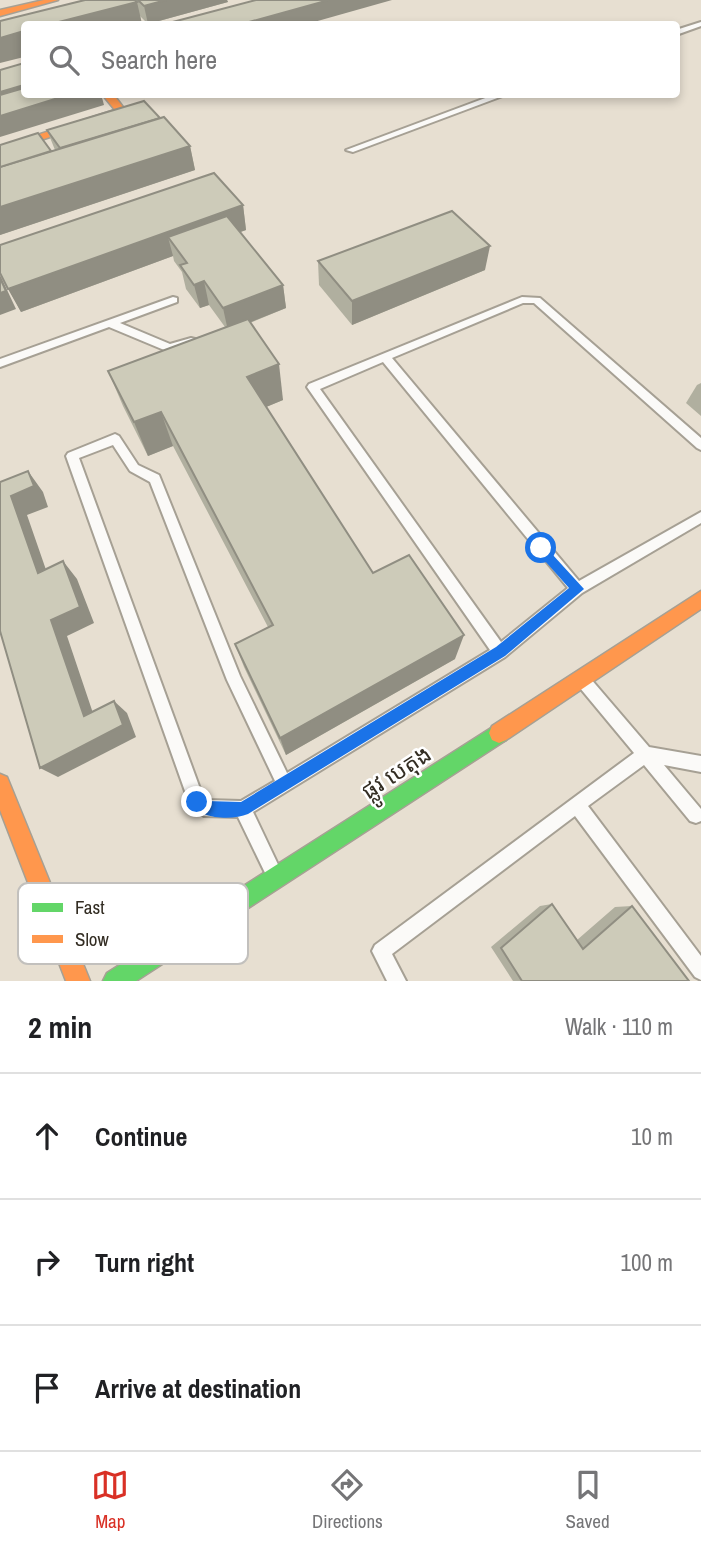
<!DOCTYPE html>
<meta charset="utf-8">
<style>
:root{--surface:#fff;--page:#f6f6f6;--text:#202124;--muted:#757577;--line:#e0e0e0;--accent:#d93025}
body{margin:0;font-family:"Archivo Narrow","Noto Sans Khmer",sans-serif;background:var(--page);color:var(--text)}
.stop{position:absolute;width:21px;height:21px;margin:-16px;border:5px solid #1a73e8;border-radius:50%;background:#fff}
.stop.end{background:#1a73e8;border-color:#fff;box-shadow:0 2px 7px #0008}
.list{margin:0;padding:0;list-style:none}
h2{display:flex;justify-content:space-between;align-items:center;height:91px;margin:0;padding:0 28px;font-size:30px}
h2 small{font-size:23px;font-weight:400;color:var(--muted)}
.list li{display:grid;grid-template-columns:46px 1fr auto;gap:21px;align-items:center;box-sizing:border-box;height:126px;padding:0 28px;border-top:2px solid var(--line)}
.list b{display:block;font-size:26px;white-space:nowrap}
.list em{font-size:23px;font-style:normal;color:var(--muted)}
.icon{flex:none;width:38px;height:38px;fill:none;stroke:currentColor;stroke-width:2;stroke-linecap:round;stroke-linejoin:round}
.map{position:relative;flex:none;width:701px;height:981px;overflow:hidden}
.search{position:absolute;background:var(--surface);box-shadow:0 4px 10px #0003;left:21px;right:21px;top:21px;height:77px;display:flex;align-items:center;gap:18px;box-sizing:border-box;padding:0 24px;border-radius:7px;color:var(--muted);font-size:26px}
.sheet{height:469px;background:var(--surface)}
nav{display:flex;justify-content:space-around;align-items:center;box-sizing:border-box;height:98px;border-top:2px solid var(--line);background:var(--surface);font-size:19px;color:var(--muted)}
nav a{display:grid;justify-items:center;gap:4px}
nav .on{color:var(--accent)}
.map>svg:first-child{display:block}
.lines{fill:none;stroke-linecap:round;stroke-linejoin:round}
.lane-casing{stroke:#a6a094;stroke-width:4}
.fast-casing{stroke:#a6a094;stroke-width:3}
.slow-casing{stroke:#a6a094;stroke-width:3}
.lane{fill:#fbfaf8;fill-rule:evenodd}
.fast{fill:#63d668;fill-rule:evenodd}
.slow{fill:#ff974d;fill-rule:evenodd}
.wall{fill:#b0af9f}
.shaded-wall{fill:#908e82}
.building{fill:#cdcbb9;stroke:#908e82;stroke-width:2}
.route{fill:#1a73e8}
.labels{text-anchor:middle;dominant-baseline:central;stroke-width:5;stroke-linejoin:round;paint-order:stroke}
.near-street-label{font-size:23px;fill:#332d23;stroke:#fff}
.key{fill:#fff;stroke:#c2c0bd;stroke-width:2}
.key-label{font-size:19px;fill:#332d23}
</style>
<div class="map">
<svg width="701" height="981" viewBox="0 0 701 981">
<rect width="100%" height="100%" fill="#e7dfd1"/>
<g class="lines">
<defs>
<g id="lane">
<path d="M701,22V26L676,35V30Z"/>
<path d="M496,94H508L353,152L346,150Z"/>
<path d="M173,297L177,298V302L120,323L170,344L191,338L195,339L196,342L195,345L169,352L109,327L0,367V359Z"/>
<path d="M522,297L540,298L701,438V450L697,448L534,303H523L392,358L579,581L701,512V523L582,593L505,657L253,812L282,873L280,879L274,881L268,879L238,817L204,816L191,808L66,456L68,453L115,434L119,436L138,465L159,475L240,676L287,773L490,650L307,387L309,384ZM383,362L568,588L501,642L320,389ZM113,445L130,471L150,482L227,680L275,781L241,801L207,800L203,797L79,458Z"/>
<path d="M585,676L590,678L649,747L701,756V772L664,765L701,809V821L696,823L690,821L644,765L588,806L701,956V980L695,977L575,816L392,954L406,981H387L372,951L375,945L634,753L580,688L578,683L580,678Z"/>
</g>
<path id="fast" d="M499,723L506,726L509,733L506,740L136,981H103L107,973Z"/>
<g id="slow">
<path d="M44,0H58L0,16V10Z"/>
<path d="M102,94H113L126,111L125,113L0,153V147L115,110Z"/>
<path d="M701,591V609L506,740L499,743L492,740L489,733L492,726Z"/>
<path d="M0,774L7,777L90,981H66L0,810Z"/>
</g>
</defs>
<use href="#lane" class="lane-casing"/>
<use href="#fast" class="fast-casing"/>
<use href="#slow" class="slow-casing"/>
<use href="#lane" class="lane"/>
<use href="#fast" class="fast"/>
<use href="#slow" class="slow"/>
</g>
<g class="wall">
<path d="M85,0H227L228,2L148,24L140,16L142,24H24Z"/>
<path d="M160,118L190,146L195,170L0,235V145L51,151L55,150L47,130Z"/>
<path d="M243,205L246,230L240,232L283,285L286,308L250,323L283,400L266,407L373,573L455,659L286,755L244,667L235,644L268,627L173,446L148,456L123,406L108,371L225,327L209,305L200,308L186,289L182,272L174,261L173,256L21,312L0,273Z"/>
<path d="M318,261L485,270L352,325L319,285Z"/>
<path d="M701,383V416L686,403L697,385Z"/>
<path d="M552,904L577,940L615,907L632,906L689,981H513L491,947L540,906Z"/>
</g>
<g class="shaded-wall">
<path d="M166,0H227L228,2L148,24L144,6Z"/>
<path d="M329,0H392L307,24H242Z"/>
<path d="M137,2L142,24H51Z"/>
<path d="M24,31V57L0,63V38Z"/>
<path d="M24,85V94L0,113V92Z"/>
<path d="M71,94H101L104,105L0,137V116Z"/>
<path d="M190,146L195,170L0,235V207Z"/>
<path d="M243,205L246,230L180,254L168,237L173,256L21,312L8,289Z"/>
<path d="M490,246L485,270L352,325V301Z"/>
<path d="M0,275L16,309L0,315Z"/>
<path d="M204,281L209,305L200,308L194,285Z"/>
<path d="M283,285L286,308L228,331L223,308Z"/>
<path d="M279,364L283,400L254,412L247,377Z"/>
<path d="M161,412L173,446L148,456L134,422Z"/>
<path d="M28,471L43,492L48,507L27,515L53,590L38,573L11,496Z"/>
<path d="M63,561L77,579L94,623L67,636L98,728L84,716L51,620Z"/>
<path d="M464,635L455,659L286,755L280,738Z"/>
<path d="M114,701L127,713L136,737L58,777L40,768Z"/>
</g>
<g class="building">
<path d="M85,0H135L137,2L51,24H24V31L0,38V21Z"/>
<path d="M138,0H166L144,6Z"/>
<path d="M256,0H329L242,24H165Z"/>
<path d="M24,63V85L0,92V70Z"/>
<path d="M24,88V94H71L0,116V95Z"/>
<path d="M144,101L160,118L60,148L47,130Z"/>
<path d="M164,117L190,146L0,207V167Z"/>
<path d="M38,133L51,151L0,167V145Z"/>
<path d="M214,173L243,205L8,289L0,273V245Z"/>
<path d="M452,211L490,246L352,301L318,261Z"/>
<path d="M227,216L283,285L223,308L204,281L194,285L180,265L187,263L168,237Z"/>
<path d="M0,278L6,291L0,293Z"/>
<path d="M248,319L279,364L247,377L373,573L409,555L464,635L280,738L235,644L273,625L161,412L134,422L108,371Z"/>
<path d="M28,471L34,486L11,496L38,573L63,561L80,607L51,620L84,716L114,701L123,725L40,768L0,631V482Z"/>
<path d="M552,904L583,949L632,906L689,981H522L501,948Z"/>
</g>
<path class="route" d="M541,542L584,589L505,656L248,814C232,821 197,819 190,802L197,795L207,801L241,802L496,647L569,588L537,552V544Z"/>
<g class="labels">
<g class="near-street-label">
<text transform="translate(396 772) rotate(-33)">ផ្លូវ បេតុង</text>
</g>
</g>
<rect x="18" y="883" width="230" height="81" rx="10" class="key"/>
<rect x="32" y="903" width="31" height="9" fill="#63d668"/>
<rect x="32" y="935" width="31" height="8" fill="#ff974d"/>
<g class="key-label">
<text x="75" y="914">Fast</text>
<text x="75" y="946">Slow</text>
</g>
</svg>
<div class="stop" style="left:541px;top:548px"></div>
<div class="stop end" style="left:197px;top:802px"></div>
<div class="search"><svg class="icon" aria-label="search" viewBox="0 0 24 24"><circle cx="10" cy="10" r="6"/><path d="M15 15l6 6"/></svg>Search here</div>
</div>
<section class="sheet">
<h2>2 min<small>Walk · 110 m</small></h2>
<ul class="list">
<li><svg class="icon" aria-label="ahead" viewBox="0 0 24 24"><path d="M12 20V5M6 11l6-6 6 6"/></svg><div><b>Continue</b></div><em>10 m</em></li>
<li><svg class="icon" aria-label="right" viewBox="0 0 24 24"><path d="M7 20v-9h11M14 6l5 5-5 5"/></svg><div><b>Turn right</b></div><em>100 m</em></li>
<li><svg class="icon" aria-label="arrive" viewBox="0 0 24 24"><path d="M6 21V4h12l-3 4 3 4H6"/></svg><div><b>Arrive at destination</b></div></li>
</ul>
</section>
<nav>
<a class="on"><svg class="icon" aria-label="map" viewBox="0 0 24 24"><path d="M3 6l6-2 6 2 6-2v14l-6 2-6-2-6 2zM9 4v14M15 6v14"/></svg>Map</a>
<a><svg class="icon" aria-label="directions" viewBox="0 0 24 24"><path d="M12 3l9 9-9 9-9-9zM9 14v-3h6M13 9l2 2-2 2"/></svg>Directions</a>
<a><svg class="icon" aria-label="saved" viewBox="0 0 24 24"><path d="M7 4h10v16l-5-4-5 4z"/></svg>Saved</a>
</nav>
